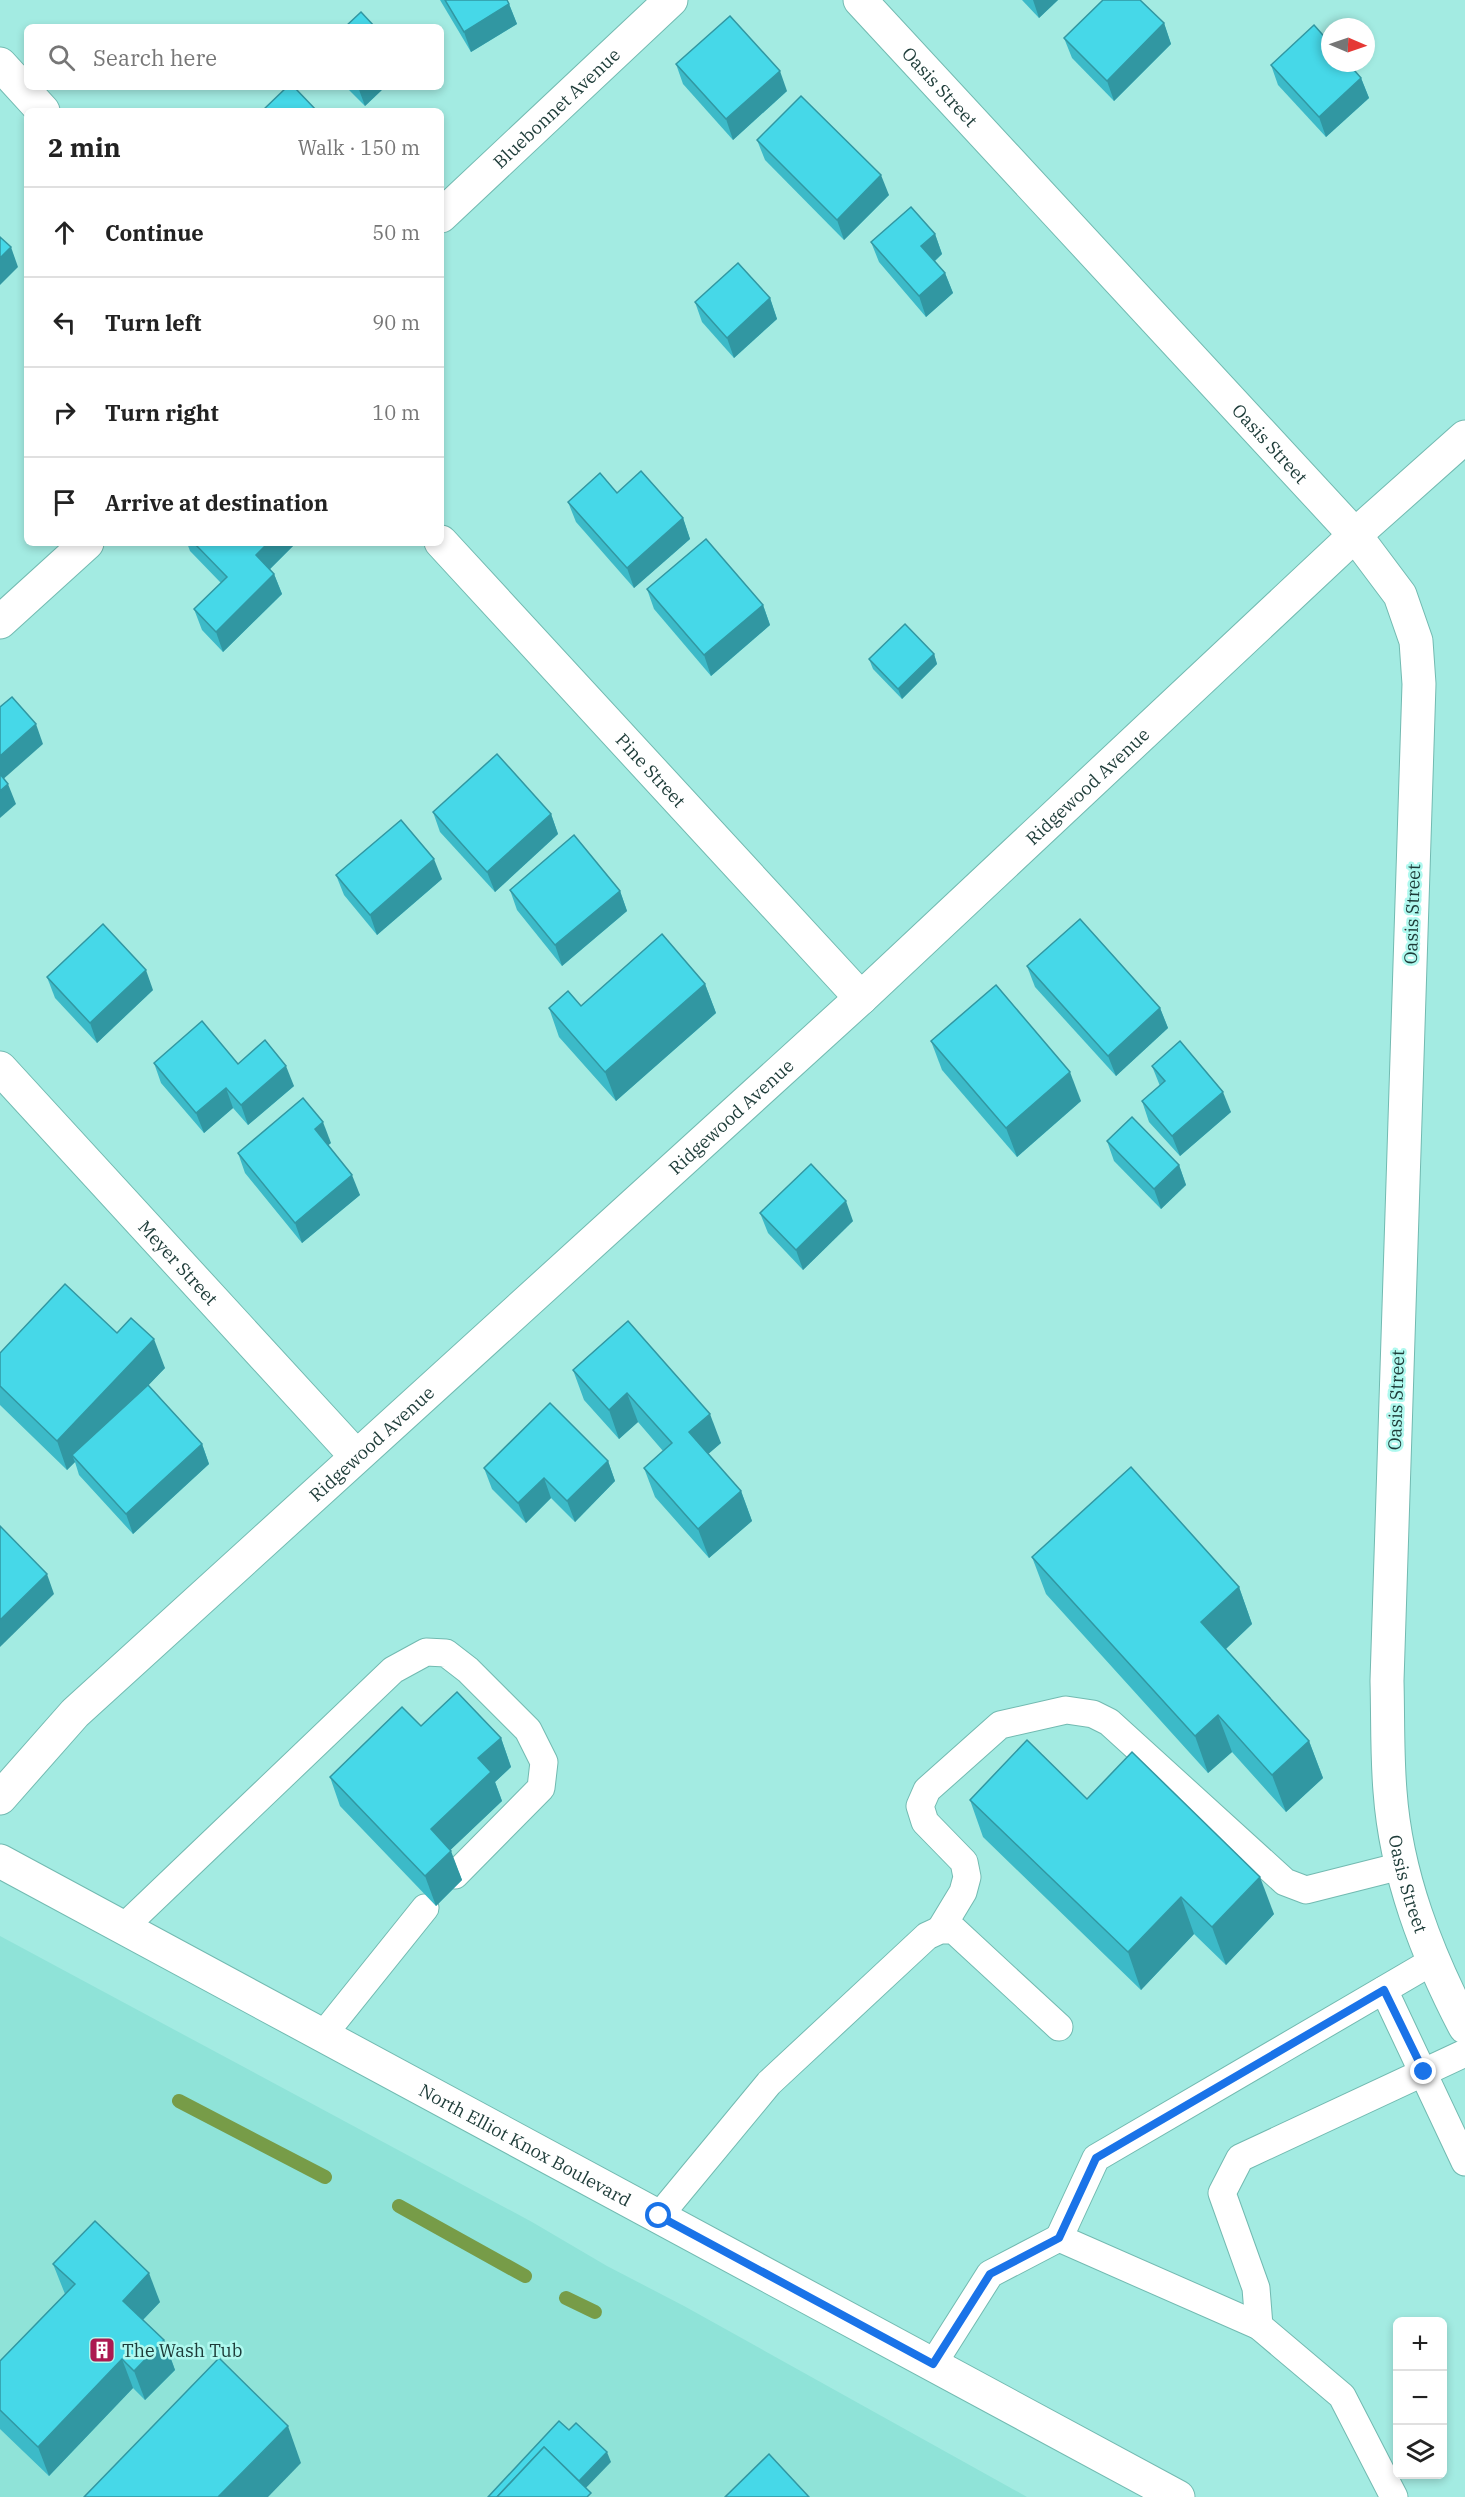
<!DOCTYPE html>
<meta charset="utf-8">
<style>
:root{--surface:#fff;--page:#f2f2f2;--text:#222;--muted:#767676;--line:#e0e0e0}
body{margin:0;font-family:"IBM Plex Serif",serif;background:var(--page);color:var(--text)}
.controls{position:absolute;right:18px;bottom:18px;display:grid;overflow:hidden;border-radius:9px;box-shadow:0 3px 9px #0003}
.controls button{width:54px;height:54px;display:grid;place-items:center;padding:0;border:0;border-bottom:2px solid var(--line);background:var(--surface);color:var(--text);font:30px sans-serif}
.compass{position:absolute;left:1321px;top:18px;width:54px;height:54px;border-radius:50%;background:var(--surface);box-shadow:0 3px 9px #0003;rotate:92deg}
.stop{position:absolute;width:18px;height:18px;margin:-14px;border:4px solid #1a73e8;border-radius:50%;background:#fff}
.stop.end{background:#1a73e8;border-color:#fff;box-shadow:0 2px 6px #0008}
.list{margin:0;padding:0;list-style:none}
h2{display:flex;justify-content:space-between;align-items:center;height:78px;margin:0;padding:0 24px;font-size:26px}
h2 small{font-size:20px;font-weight:400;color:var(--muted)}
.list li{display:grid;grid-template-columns:39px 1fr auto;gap:18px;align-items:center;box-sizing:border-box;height:90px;padding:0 24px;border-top:2px solid var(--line)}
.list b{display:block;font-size:22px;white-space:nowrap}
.list em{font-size:20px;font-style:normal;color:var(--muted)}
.icon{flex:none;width:33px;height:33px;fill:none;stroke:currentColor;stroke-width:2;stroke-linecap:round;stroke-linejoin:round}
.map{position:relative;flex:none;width:1465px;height:2497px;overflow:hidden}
.search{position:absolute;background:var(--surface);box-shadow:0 3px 9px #0003;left:24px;top:24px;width:420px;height:66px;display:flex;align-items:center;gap:15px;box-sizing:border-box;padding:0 21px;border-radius:9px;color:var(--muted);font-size:22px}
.panel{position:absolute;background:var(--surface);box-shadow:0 3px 9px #0003;left:24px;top:108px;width:420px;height:438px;border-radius:9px}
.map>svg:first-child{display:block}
.built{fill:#8fe3d8}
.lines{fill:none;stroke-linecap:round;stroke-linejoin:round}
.stream{stroke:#779c48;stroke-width:14}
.lane-casing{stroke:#72bab1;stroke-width:29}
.street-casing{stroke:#72bab1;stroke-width:35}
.secondary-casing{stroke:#72bab1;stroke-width:35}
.lane{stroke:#fff;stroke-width:27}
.street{stroke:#fff;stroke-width:33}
.secondary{stroke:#fff;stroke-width:33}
.wall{fill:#3cbac8}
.shaded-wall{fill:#3197a2}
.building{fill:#46d8e8;stroke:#3197a2;stroke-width:1.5}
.route{stroke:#1a73e8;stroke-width:8}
.labels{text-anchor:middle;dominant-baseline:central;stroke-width:5;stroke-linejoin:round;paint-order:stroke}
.street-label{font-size:18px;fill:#1d3b38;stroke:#b0f9ef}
.poi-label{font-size:18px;fill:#1d3b38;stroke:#b0f9ef;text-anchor:start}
</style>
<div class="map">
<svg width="1465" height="2497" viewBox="0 0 1465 2497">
<rect width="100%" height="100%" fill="#a3ebe2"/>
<path class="built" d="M0,1936L532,2222L607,2266L684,2306L1027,2497H0Z"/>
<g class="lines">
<g class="stream">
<path d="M179,2101L325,2177"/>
<path d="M399,2206L525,2276"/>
<path d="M566,2298L595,2312"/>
</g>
<defs>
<g id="lane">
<path d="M124,1927L393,1670L426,1652L446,1653L468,1670L528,1730L544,1762L541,1788L455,1875"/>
<path d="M940,1930L963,1892L967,1877L964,1862L925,1822L920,1806L927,1790L1000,1725L1066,1710L1093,1714L1109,1722L1285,1882L1306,1890L1401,1866"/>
<path d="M1384,1990L1465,2162"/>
<path d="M323,2035L425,1908"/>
<path d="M659,2216L769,2083L927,1936L940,1930H954L1059,2027"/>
<path d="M1059,2238L1096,2158L1433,1961"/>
<path d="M1259,2326L1256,2288L1222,2193L1240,2158L1465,2053"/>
<path d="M933,2364L990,2274L1059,2238L1259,2326L1342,2396L1394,2497"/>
</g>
<g id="street">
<path id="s1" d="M860,0L1355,535L1400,595L1416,641L1419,684L1387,1681C1388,1718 1387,1755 1390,1791C1396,1875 1427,1954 1465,2027"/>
<path d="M0,64L43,111"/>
<path id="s2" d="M441,216L671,0"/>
<path id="s3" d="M441,542L861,998"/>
<path d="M0,622L87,543"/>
<path id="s4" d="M0,1068L356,1456"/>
<path id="s5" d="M0,1798L75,1713L861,998L1355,535L1465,437"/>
</g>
<g id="secondary">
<path id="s6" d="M0,1861L1178,2497"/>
</g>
</defs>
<use href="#lane" class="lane-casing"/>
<use href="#street" class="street-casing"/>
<use href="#secondary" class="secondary-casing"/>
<use href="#lane" class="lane"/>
<use href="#street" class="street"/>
<use href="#secondary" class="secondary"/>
</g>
<g class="wall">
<path d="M440,0H507L509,4L517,24L471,52Z"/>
<path d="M1022,0H1058L1039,18Z"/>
<path d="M1164,23L1171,44L1114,101L1072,58L1064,38Z"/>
<path d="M676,64L787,91L733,140L683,84Z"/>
<path d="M1271,65L1361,78L1369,98L1326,137L1278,85Z"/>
<path d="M346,87H385L365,106Z"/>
<path d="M757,140L889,195L844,240L765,160Z"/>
<path d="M935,234L942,254L935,261L945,273L953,293L926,317L879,262L871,242Z"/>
<path d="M770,298L777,319L734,358L702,322L695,302Z"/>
<path d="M617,493L683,518L690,539L634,588L576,522L568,502Z"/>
<path d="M187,543H294L295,544L270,569L274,574L282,594L223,652L202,630L194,609L221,583L190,551Z"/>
<path d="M647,589L763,605L770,625L711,676L654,609Z"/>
<path d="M934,654L937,664L902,699L873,669L869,659Z"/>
<path d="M433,812L551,814L558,834L495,892L440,832Z"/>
<path d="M336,875L442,879L377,935L344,895Z"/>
<path d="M510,890L620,891L627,911L562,966L517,910Z"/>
<path d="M1027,966L1160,1008L1168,1028L1116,1076L1035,987Z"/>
<path d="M47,977L153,990L97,1043L55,998Z"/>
<path d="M705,984L716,1013L616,1101L559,1037L549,1008L581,1006Z"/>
<path d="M931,1041L1081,1101L1017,1157L942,1070Z"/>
<path d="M154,1063L238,1064L294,1086L248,1125L233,1108L204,1133L161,1083Z"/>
<path d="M1152,1066L1231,1112L1180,1156L1149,1122L1142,1101L1160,1086Z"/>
<path d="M1107,1141L1179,1165L1186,1185L1161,1209L1114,1161Z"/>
<path d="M331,1143L328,1145L360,1195L302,1243L245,1173L238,1153Z"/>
<path d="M760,1213L853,1221L803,1270L768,1233Z"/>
<path d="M628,1321L721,1443L708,1454L741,1491L752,1521L709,1558L655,1497L644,1468L663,1451L638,1422L619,1439L584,1400L573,1370Z"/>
<path d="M117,1333L165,1368L148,1385L202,1444L209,1464L133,1534L79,1475L75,1462L67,1470L0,1405V1353Z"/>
<path d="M608,1461L615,1481L575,1522L551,1498L526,1523L492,1489L484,1468Z"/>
<path d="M1032,1557L1239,1587L1252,1624L1226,1649L1309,1741L1323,1778L1286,1812L1232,1752L1208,1773L1046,1594Z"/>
<path d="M421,1726L501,1738L511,1767L495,1782L502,1801L450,1850L462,1880L436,1906L340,1806L330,1777Z"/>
<path d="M1087,1799L1274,1914L1226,1965L1194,1934L1141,1990L983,1837L970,1800Z"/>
<path d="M53,2264L160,2302L143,2320L164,2340L175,2370L145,2400L133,2388L49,2476L0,2429V2361L65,2294Z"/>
</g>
<g class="shaded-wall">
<path d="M1033,0H1058L1039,18Z"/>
<path d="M509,4L517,24L471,52L464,32Z"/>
<path d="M1164,23L1171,44L1114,101L1107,81Z"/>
<path d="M780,71L787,91L733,140L726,119Z"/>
<path d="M1361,78L1369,98L1326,137L1319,117Z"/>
<path d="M358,87H385L365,106Z"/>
<path d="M881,175L889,195L844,240L837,220Z"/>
<path d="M935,234L942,254L929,266L921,246Z"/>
<path d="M11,247L18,267L0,285V258Z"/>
<path d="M945,273L953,293L926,317L919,296Z"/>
<path d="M770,298L777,319L734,358L727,338Z"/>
<path d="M683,518L690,539L634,588L627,568Z"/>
<path d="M268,543H294L295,544L264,575L256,555Z"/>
<path d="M274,574L282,594L223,652L216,632Z"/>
<path d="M763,605L770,625L711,676L704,655Z"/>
<path d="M934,654L937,664L902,699L898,689Z"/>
<path d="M36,724L43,744L0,782V756Z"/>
<path d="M8,784L16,804L0,818V791Z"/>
<path d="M551,814L558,834L495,892L487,872Z"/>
<path d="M434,859L442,879L377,935L370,915Z"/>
<path d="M620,891L627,911L562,966L555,945Z"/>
<path d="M146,970L153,990L97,1043L90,1023Z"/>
<path d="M705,984L716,1013L616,1101L605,1072Z"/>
<path d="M1160,1008L1168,1028L1116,1076L1108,1056Z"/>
<path d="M286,1066L294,1086L248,1125L241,1105Z"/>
<path d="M1070,1072L1081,1101L1017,1157L1006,1128Z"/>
<path d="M226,1088L233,1108L204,1133L196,1113Z"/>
<path d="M1223,1092L1231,1112L1180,1156L1172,1136Z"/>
<path d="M323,1122L331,1143L322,1150L315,1129Z"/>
<path d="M1179,1165L1186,1185L1161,1209L1154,1189Z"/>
<path d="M352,1175L360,1195L302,1243L295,1223Z"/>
<path d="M846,1201L853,1221L803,1270L796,1250Z"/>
<path d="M154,1339L165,1368L77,1460L72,1455L75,1462L67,1470L57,1441Z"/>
<path d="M627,1393L638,1422L619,1439L609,1410Z"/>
<path d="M710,1414L721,1443L700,1461L689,1432Z"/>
<path d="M202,1444L209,1464L133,1534L126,1514Z"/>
<path d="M608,1461L615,1481L575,1522L567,1501Z"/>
<path d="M544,1478L551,1498L526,1523L518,1503Z"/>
<path d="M741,1491L752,1521L709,1558L698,1529Z"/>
<path d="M47,1574L54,1594L0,1647V1620Z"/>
<path d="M1239,1587L1252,1624L1215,1659L1201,1622Z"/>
<path d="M1218,1715L1232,1752L1208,1773L1195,1736Z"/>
<path d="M501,1738L511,1767L495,1782L502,1801L441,1859L431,1829L478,1758Z"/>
<path d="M1309,1741L1323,1778L1286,1812L1272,1775Z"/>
<path d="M451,1851L462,1880L436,1906L425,1876Z"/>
<path d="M1260,1877L1274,1914L1226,1965L1212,1927Z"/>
<path d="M1181,1897L1194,1934L1141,1990L1128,1952Z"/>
<path d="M149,2273L160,2302L133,2330L123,2301Z"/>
<path d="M164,2340L175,2370L145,2400L134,2371Z"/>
<path d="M122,2359L133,2388L49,2476L38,2447Z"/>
<path d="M288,2426L301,2463L268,2497H218Z"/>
<path d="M607,2452L611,2462L580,2494L576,2484Z"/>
</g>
<g class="building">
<path d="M445,0H507L509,4L464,32Z"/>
<path d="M1103,0H1140L1164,23L1107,81L1064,38Z"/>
<path d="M361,12L375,27H345Z"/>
<path d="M730,16L780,71L726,119L676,64Z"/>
<path d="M1314,25L1330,43V63H1348L1361,78L1319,117L1271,65Z"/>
<path d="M287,87H294L317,111H262Z"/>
<path d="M801,96L881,175L837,220L757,140Z"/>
<path d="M911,207L935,234L921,246L945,273L919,296L871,242Z"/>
<path d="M0,237L11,247L0,258Z"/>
<path d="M738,263L770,298L727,338L695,302Z"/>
<path d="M641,471L683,518L627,568L568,502L600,473L617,493Z"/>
<path d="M706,539L763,605L704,655L647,589Z"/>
<path d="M194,543H268L256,555L274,574L216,632L194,609L227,577Z"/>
<path d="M905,624L934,654L898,689L869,659Z"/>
<path d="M12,697L36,724L0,756V707Z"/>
<path d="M497,754L551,814L487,872L433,812Z"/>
<path d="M0,774L8,784L0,791Z"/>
<path d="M401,820L434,859L370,915L336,875Z"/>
<path d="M574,835L620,891L555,945L510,890Z"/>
<path d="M1080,919L1160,1008L1108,1056L1027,966Z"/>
<path d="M103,924L146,970L90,1023L47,977Z"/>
<path d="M662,934L705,984L605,1072L549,1008L568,991L581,1006Z"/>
<path d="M996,985L1070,1072L1006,1128L931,1041Z"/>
<path d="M202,1021L238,1064L265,1040L286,1066L241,1105L226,1088L196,1113L154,1063Z"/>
<path d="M1180,1041L1223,1092L1172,1136L1142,1101L1165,1081L1152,1066Z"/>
<path d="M303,1098L323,1122L315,1129L352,1175L295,1223L238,1153Z"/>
<path d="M1132,1117L1179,1165L1154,1189L1107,1141Z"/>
<path d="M811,1164L846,1201L796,1250L760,1213Z"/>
<path d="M65,1284L117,1333L131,1318L154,1339L57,1441L0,1386V1353Z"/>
<path d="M628,1321L710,1414L689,1432L741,1491L698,1529L644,1468L672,1443L627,1393L609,1410L573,1370Z"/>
<path d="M148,1385L202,1444L126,1514L72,1455Z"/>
<path d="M550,1403L608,1461L567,1501L544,1478L518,1503L484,1468Z"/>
<path d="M1131,1467L1239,1587L1201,1622L1309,1741L1272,1775L1218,1715L1195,1736L1032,1557Z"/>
<path d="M0,1526L47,1574L0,1620Z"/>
<path d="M457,1692L501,1738L478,1758L491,1772L431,1829L451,1851L425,1876L330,1777L402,1707L421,1726Z"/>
<path d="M1027,1740L1087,1799L1132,1752L1260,1877L1212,1927L1181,1897L1128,1952L970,1800Z"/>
<path d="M95,2221L149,2273L123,2301L164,2340L134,2371L122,2359L38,2447L0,2410V2361L75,2284L53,2264Z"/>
<path d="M219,2358L288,2426L218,2497H84Z"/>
<path d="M559,2421L569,2430L576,2423L607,2452L579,2481L544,2447L497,2497H488Z"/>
<path d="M544,2447L591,2493L587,2497H497Z"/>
<path d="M769,2454L809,2497H725Z"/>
</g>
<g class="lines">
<path class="route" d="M659,2216L933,2364L990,2274L1059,2238L1096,2158L1384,1990L1424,2072"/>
</g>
<defs>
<symbol id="building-square" viewBox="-11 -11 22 22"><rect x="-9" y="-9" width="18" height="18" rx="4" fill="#ac1a51" stroke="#b0f9ef"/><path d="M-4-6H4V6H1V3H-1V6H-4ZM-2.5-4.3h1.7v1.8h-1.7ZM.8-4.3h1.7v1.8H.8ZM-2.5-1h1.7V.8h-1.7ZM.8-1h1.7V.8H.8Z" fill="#fff"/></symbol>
</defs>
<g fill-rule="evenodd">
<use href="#building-square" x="87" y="2335" width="30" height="30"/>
</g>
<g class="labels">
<g class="street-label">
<text stroke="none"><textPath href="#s1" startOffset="118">Oasis Street</textPath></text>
<text stroke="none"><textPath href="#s2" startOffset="158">Bluebonnet Avenue</textPath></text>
<text stroke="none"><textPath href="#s1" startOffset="604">Oasis Street</textPath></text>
<text stroke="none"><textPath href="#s3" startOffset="310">Pine Street</textPath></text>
<text stroke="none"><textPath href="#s5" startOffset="1486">Ridgewood Avenue</textPath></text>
<text transform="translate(1412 914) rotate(-88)">Oasis Street</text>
<text stroke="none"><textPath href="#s5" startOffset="1000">Ridgewood Avenue</textPath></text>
<text stroke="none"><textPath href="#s4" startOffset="264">Meyer Street</textPath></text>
<text transform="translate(1396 1400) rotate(-88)">Oasis Street</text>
<text stroke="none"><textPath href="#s5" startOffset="514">Ridgewood Avenue</textPath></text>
<text stroke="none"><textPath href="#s1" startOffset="2098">Oasis Street</textPath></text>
<text stroke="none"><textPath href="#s6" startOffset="597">North Elliot Knox Boulevard</textPath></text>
</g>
<g class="poi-label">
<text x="122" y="2350">The Wash Tub</text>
</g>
</g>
</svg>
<div class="controls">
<button>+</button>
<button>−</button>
<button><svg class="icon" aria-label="layers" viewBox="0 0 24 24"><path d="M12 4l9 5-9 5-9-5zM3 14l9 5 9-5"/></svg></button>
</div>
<svg class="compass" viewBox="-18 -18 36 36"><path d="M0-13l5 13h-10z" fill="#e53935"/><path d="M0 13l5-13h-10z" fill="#767676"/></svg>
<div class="stop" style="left:659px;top:2216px"></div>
<div class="stop end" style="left:1424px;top:2072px"></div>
<div class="search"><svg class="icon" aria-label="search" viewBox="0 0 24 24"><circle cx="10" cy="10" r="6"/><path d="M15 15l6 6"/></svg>Search here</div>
<section class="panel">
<h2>2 min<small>Walk · 150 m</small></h2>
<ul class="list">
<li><svg class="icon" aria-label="ahead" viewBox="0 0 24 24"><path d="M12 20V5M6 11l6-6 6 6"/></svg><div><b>Continue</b></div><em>50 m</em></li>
<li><svg class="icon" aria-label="left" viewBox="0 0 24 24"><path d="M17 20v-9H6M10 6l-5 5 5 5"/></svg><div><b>Turn left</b></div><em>90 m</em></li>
<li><svg class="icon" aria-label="right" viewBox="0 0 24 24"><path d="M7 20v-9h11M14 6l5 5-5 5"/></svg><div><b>Turn right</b></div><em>10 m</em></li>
<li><svg class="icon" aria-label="arrive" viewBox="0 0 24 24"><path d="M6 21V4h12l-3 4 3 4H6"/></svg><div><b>Arrive at destination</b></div></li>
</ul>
</section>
</div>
